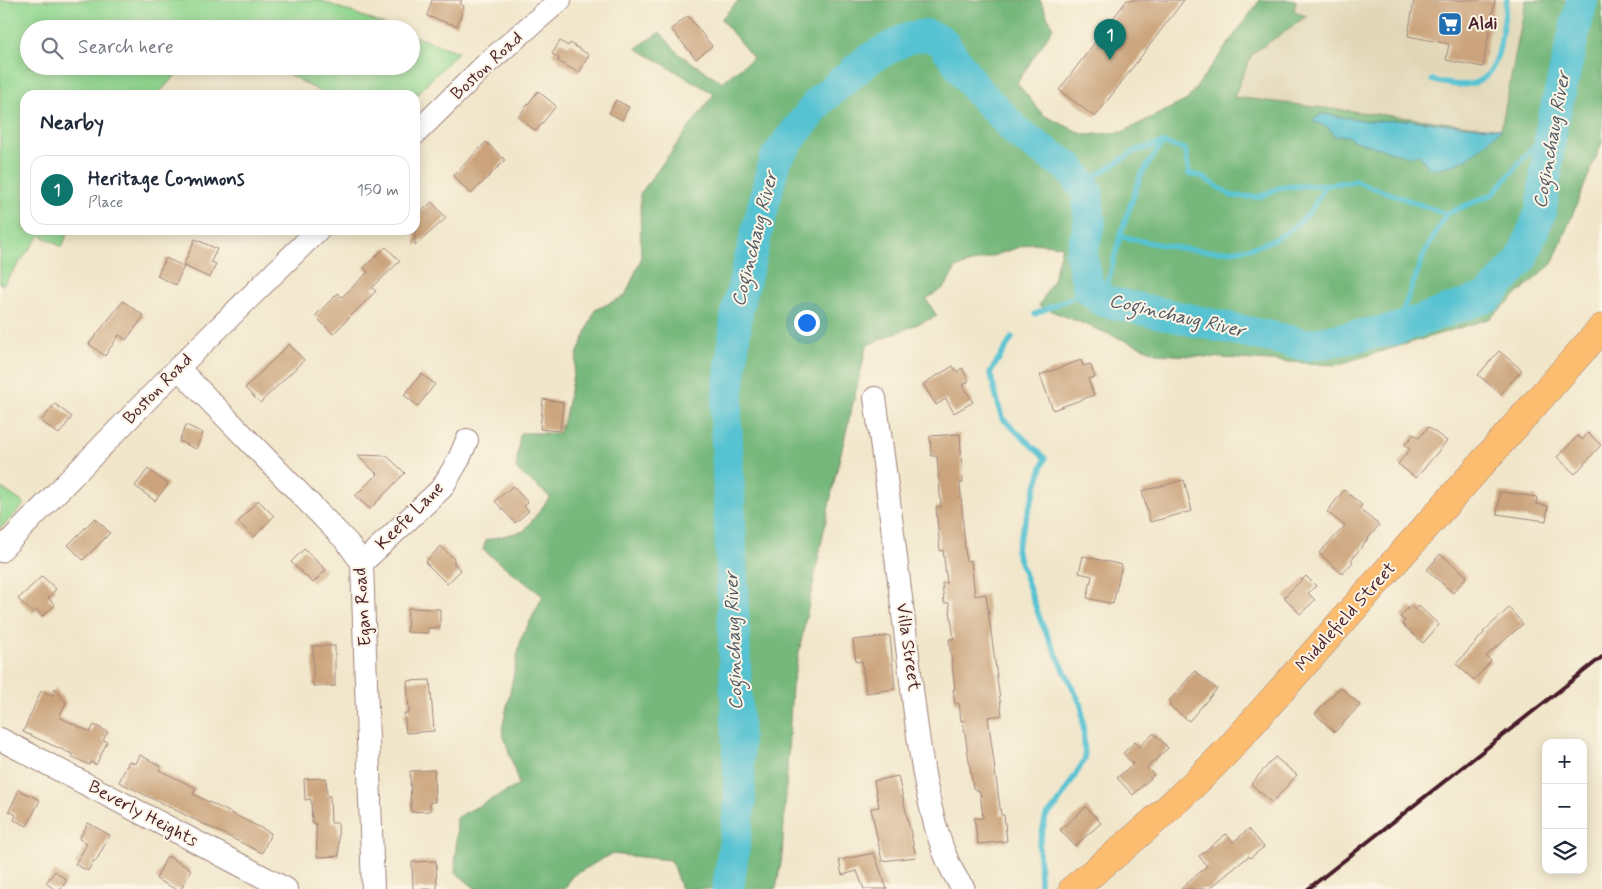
<!DOCTYPE html>
<meta charset="utf-8">
<style>
:root{--surface:#fff;--page:#f2f2f3;--text:#1f2937;--muted:#747a83;--line:#e0e1e3;--accent:#0f766e}
body{margin:0;font-family:Mynerve,sans-serif;background:var(--page);color:var(--text)}
.controls{position:absolute;right:15px;bottom:15px;display:grid;overflow:hidden;border-radius:10px;box-shadow:0 2px 12px #0003}
.controls button{width:45px;height:45px;display:grid;place-items:center;padding:0;border:0;border-bottom:1px solid var(--line);background:var(--surface);color:var(--text);font:25px sans-serif}
.you{position:absolute;left:806px;top:322px;width:18px;height:18px;margin:-12px;border:4px solid #fff;border-radius:50%;background:#1a73e8;box-shadow:0 0 0 8px #1a73e833}
.badge{display:grid;place-items:center;width:32px;height:32px;border-radius:50%;background:var(--accent);color:#fff;font-size:16px;font-weight:700}
.pin{position:absolute;translate:-50% -41px;filter:drop-shadow(0 1px 2px #0008)}
.pin::after{content:'';position:absolute;top:26px;width:18px;height:15px;background:inherit;clip-path:polygon(0 0,100% 0,50% 100%)}
.list{margin:0;padding:0;list-style:none}
h2{display:flex;justify-content:space-between;align-items:center;height:65px;margin:0;padding:0 20px;font-size:21px}
h2 small{font-size:16px;font-weight:400;color:var(--muted)}
.list li{display:grid;grid-template-columns:32px 1fr auto;gap:15px;align-items:center;box-sizing:border-box;height:70px;margin:0 10px 10px;padding:0 10px;border:1px solid var(--line);border-radius:15px}
.list b{display:block;font-size:19px;white-space:nowrap}
.list p{margin:0;font-size:16px;white-space:nowrap;color:var(--muted)}
.list em{font-size:16px;font-style:normal;color:var(--muted)}
.icon{flex:none;width:28px;height:28px;fill:none;stroke:currentColor;stroke-width:2;stroke-linecap:round;stroke-linejoin:round}
.map{position:relative;flex:none;width:1602px;height:889px;overflow:hidden}
.search{position:absolute;background:var(--surface);box-shadow:0 2px 12px #0003;left:20px;top:20px;width:400px;height:55px;display:flex;align-items:center;gap:12px;box-sizing:border-box;padding:0 18px;border-radius:28px;color:var(--muted);font-size:19px}
.panel{position:absolute;background:var(--surface);box-shadow:0 2px 12px #0003;left:20px;top:90px;width:400px;height:145px;border-radius:15px}
.map>svg:first-child{display:block}
.built{fill:#e1d7b7}
.green{fill:#93d891;stroke:#6e7c5e}
.forest{fill:#76b87b;stroke:#606c53}
.water{fill:#57c2d2;stroke:#50707e}
.lines{fill:none;stroke-linecap:round;stroke-linejoin:round}
.stream{stroke:#57c2d2;stroke-width:5.5}
.river{stroke:#57c2d2;stroke-width:32}
.building{fill:#cba47d}
.minor-casing{stroke:#9e827a;stroke-width:24}
.major-casing{stroke:#9e827a;stroke-width:29}
.minor{stroke:#fff;stroke-width:22}
.major{stroke:#fcbd6f;stroke-width:28}
.rail{stroke:#4a1f2b;stroke-width:4}
.labels{text-anchor:middle;dominant-baseline:central;stroke-width:4;stroke-linejoin:round;paint-order:stroke}
.poi-label{font-size:18px;font-weight:bold;fill:#4a1f2b;stroke:#fcf5e5;text-anchor:start}
.street-label{font-size:18px;fill:#4a1f2b;stroke:#fcf5e5}
.water-label{font-size:19px;font-style:italic;fill:#4f5865;stroke:#fcf5e5}
</style>
<div class="map">
<svg width="1602" height="889" viewBox="0 0 1602 889">
<rect width="100%" height="100%" fill="#fcf5e5"/>
<filter id="ink" filterUnits="userSpaceOnUse"><feTurbulence type="fractalNoise" baseFrequency=".02" numOctaves="2"/><feDisplacementMap in="SourceGraphic" scale="10" xChannelSelector="R" yChannelSelector="G"/><feConvolveMatrix kernelMatrix="1 2 1 2 8 2 1 2 1" color-interpolation-filters="sRGB"/></filter>
<filter id="wash" filterUnits="userSpaceOnUse"><feTurbulence type="fractalNoise" baseFrequency=".0096" numOctaves="4" result="noise"/><feDisplacementMap in="SourceGraphic" scale="20" xChannelSelector="R" yChannelSelector="G"/><feGaussianBlur stdDeviation="1.12" result="paint"/><feColorMatrix in="noise" values="0 0 0 0 0 0 0 0 0 0 0 0 0 0 0 0 0 1.4 0 .05"/><feComposite in="paint" operator="in"/></filter>
<g filter="url(#wash)">
<rect width="100%" height="100%" fill="#f1e6ca"/>
<path class="built" d="M1296,0H1526L1502,129L1234,97L1252,54L1306,16L1294,13Z"/>
<g class="green">
<path d="M0,0H319L396,29H29V66H184L157,95H25V230H69L62,247L40,235L3,285L0,283Z"/>
<path d="M411,35L458,52L415,96L326,95L274,66H411Z"/>
<path d="M0,487L25,504L0,529Z"/>
</g>
<path class="forest" d="M739,0H1040L1053,28L1017,83L1043,115L1085,135L1122,132L1187,100L1260,0H1296L1294,12L1307,16L1252,54L1234,97L1501,129L1526,0H1602V143L1552,264L1489,319L1336,365L1159,354L1039,306L1053,280L1062,246L1032,243L956,268L945,287L926,299L937,316L867,345L834,482L792,686L782,857L776,889H681L671,860L611,854L571,877L565,889H476L455,872L457,817L519,785L502,730L521,639L543,596L483,550L486,540L524,531L550,497L516,469L520,433H559L565,416L577,355L595,310L625,296L641,259L640,194L714,94L636,48L660,32L680,55L722,82L753,58L721,19Z"/>
<path class="water" d="M1322,114L1369,121L1405,120L1502,129C1475,152 1468,166 1430,169L1418,154L1409,157L1352,140L1347,136H1335L1329,128L1312,121Z"/>
<g class="lines">
<g class="stream">
<path d="M1432,80C1503,101 1498,52 1507,0"/>
<path d="M1082,185L1135,151L1162,143L1185,149L1189,174L1201,176L1232,196L1259,197L1281,187L1326,185"/>
<path d="M1120,236L1140,177L1162,143"/>
<path d="M1103,301L1120,236C1185,250 1256,270 1308,214C1315,206 1320,194 1326,185L1355,181L1446,214L1493,194L1552,125"/>
<path d="M1035,314L1089,290"/>
<path d="M1396,329L1425,252L1446,214"/>
<path d="M1012,338L990,373L1002,418L1045,458L1016,550L1041,622L1082,707L1085,759L1057,805L1046,816L1039,845L1040,884"/>
</g>
<path class="river" d="M728,889L740,803L726,413L737,311L775,159L820,100L869,59L908,38L926,35L942,41L976,89L1019,134L1070,168L1087,192L1090,223L1081,254L1089,290L1103,301L1308,345L1396,329L1489,296L1521,260L1541,211L1552,125L1582,0"/>
</g>
<g id="blocks">
<g class="building">
<path d="M432,0H462L460,4L464,6L457,26L427,16Z"/>
<path d="M1127,0H1184L1095,117L1059,90Z"/>
<path d="M1414,0H1495L1483,67L1446,60L1449,44L1408,36Z"/>
<path d="M688,16L712,46L696,59L671,29Z"/>
<path d="M560,41L568,46L570,43L589,55L579,73L558,61L559,58L552,54Z"/>
<path d="M538,91L556,106L536,131L518,117Z"/>
<path d="M616,100L629,107L622,120L609,113Z"/>
<path d="M486,142L505,160L471,194L453,176Z"/>
<path d="M432,202L446,218L415,246V217Z"/>
<path d="M195,239L217,249L211,262L216,264L210,278L184,266L176,285L157,276L166,258L183,266Z"/>
<path d="M386,247L400,261L372,288L376,291L333,334L315,316L338,293L342,297L368,272L364,267Z"/>
<path d="M123,301L144,316L126,340L119,335L105,356L89,344Z"/>
<path d="M289,344L304,360L260,403L245,388Z"/>
<path d="M1499,351L1522,370L1501,394L1478,375Z"/>
<path d="M1081,360L1083,366L1090,364L1095,377L1088,379L1094,395L1053,410L1040,375Z"/>
<path d="M953,366L957,372L962,368L969,381L963,385L973,402L954,413L946,399L936,405L923,384Z"/>
<path d="M421,374L435,384L418,406L404,395Z"/>
<path d="M543,399L563,402L560,431L540,429Z"/>
<path d="M55,404L72,417L59,434L41,421Z"/>
<path d="M186,425L203,433L196,449L179,441Z"/>
<path d="M1428,427L1447,441L1416,478L1398,464L1410,449L1405,445L1414,434L1419,438Z"/>
<path d="M1588,433L1601,445L1575,474L1557,457L1578,436L1582,440Z"/>
<path d="M960,434L963,483H960L966,561L971,560L975,596L986,594L1002,715L988,717L1001,815H1004L1007,841L978,844L974,818H983L980,792L973,788L963,720L961,721L959,703L955,704L953,689H955L949,639H954L949,603H944L942,583H947L943,550L940,551L936,507H941L937,456H931L930,436Z"/>
<path d="M357,455L387,456L405,473L370,509L355,496L377,474Z"/>
<path d="M148,469L168,484L155,501L135,486Z"/>
<path d="M1184,480L1192,511L1150,522L1142,491Z"/>
<path d="M513,486L528,503L524,506L529,511L515,523L495,501Z"/>
<path d="M1344,490L1362,505L1359,509L1379,525L1351,560L1353,562L1342,574L1319,553L1345,526L1327,512Z"/>
<path d="M1500,492L1537,497L1536,504L1548,506L1546,521L1497,514Z"/>
<path d="M258,500L274,516L254,537L238,522Z"/>
<path d="M95,518L110,533L83,560L68,545Z"/>
<path d="M441,546L454,559V564L461,570L447,584L425,562Z"/>
<path d="M304,549L326,570L313,583L291,562Z"/>
<path d="M1440,554L1467,576L1453,593L1427,570Z"/>
<path d="M1083,556L1122,565L1113,604L1087,598L1092,576L1079,573Z"/>
<path d="M42,576L56,589L48,598L55,605L43,616L36,610L33,613L18,599Z"/>
<path d="M1306,576L1316,586L1308,593L1315,600L1300,614L1284,597Z"/>
<path d="M1410,606L1415,610L1419,606L1439,625L1423,643L1402,624L1405,621L1400,617Z"/>
<path d="M408,608L440,609V628H428V633L407,632Z"/>
<path d="M1509,608L1523,624L1486,656L1491,661L1474,680L1456,664L1484,633L1483,632Z"/>
<path d="M890,636L895,689L866,693L862,661L856,662L853,640Z"/>
<rect x="313" y="646" width="22" height="40"/>
<path d="M1195,671L1217,689L1189,721L1170,706V700Z"/>
<path d="M430,680L434,731L406,733L404,713H409L407,681Z"/>
<path d="M1340,687L1360,705L1335,732L1315,714Z"/>
<path d="M55,688L66,703L59,717L90,732L94,725L108,732L103,740L107,742L96,765L91,762L89,765L71,756L72,754L23,732L41,691L52,696Z"/>
<path d="M1154,733L1168,748L1147,768L1154,775L1133,795L1117,778L1133,764L1123,753L1135,742L1139,747Z"/>
<path d="M140,755L161,766L159,770L196,788L193,794L271,833L262,853L119,782L129,761L136,764Z"/>
<path d="M1275,757L1297,775L1272,803L1251,784Z"/>
<path d="M434,770L435,802H430V811L411,812L410,771Z"/>
<path d="M898,776L916,857L882,861L871,808L879,807L874,781Z"/>
<path d="M326,778L327,796H330L331,823H338L339,856L317,857L316,824L312,823L311,799L305,800L304,779Z"/>
<path d="M19,790L40,800L27,826L14,820L16,815L9,811Z"/>
<path d="M1086,807L1101,823L1075,846L1060,830Z"/>
<path d="M88,823L110,835L96,861H93L88,871L75,864L87,844L79,839Z"/>
<path d="M1249,829L1264,847L1250,858L1249,856L1209,889H1181L1207,866L1199,856L1226,834L1233,842Z"/>
<path d="M874,853L887,889H864L857,871L842,875L839,860Z"/>
<path d="M167,856L191,869L181,889H175L156,879Z"/>
<path d="M436,861L437,889H413L412,862Z"/>
<path d="M55,871L67,880L61,889H54L46,883Z"/>
</g>
</g>
</g>
<g filter="url(#ink)">
<use href="#blocks" fill-opacity="0" stroke="#9e827a" stroke-width="1"/>
<g class="lines">
<defs>
<g id="minor">
<path d="M415,134L486,64L560,0"/>
<path d="M178,368L347,542L362,563L373,889"/>
<path d="M875,398C887,481 897,564 907,647C915,709 925,842 964,889"/>
<path d="M0,551L178,368L318,230"/>
<path d="M362,563L442,488L459,459L467,440"/>
<path d="M0,739L286,889"/>
</g>
<path id="major" d="M1073,889C1128,845 1180,800 1229,749L1602,328"/>
</defs>
<use href="#minor" class="minor-casing"/>
<use href="#major" class="major-casing"/>
<use href="#minor" class="minor"/>
<use href="#major" class="major"/>
<path class="rail" d="M1308,889L1602,657"/>
</g>
</g>
<defs>
<symbol id="supermarket-square" viewBox="-11 -11 22 22"><rect x="-9" y="-9" width="18" height="18" rx="4" fill="#1f6fb2" stroke="#fcf5e5"/><path d="M-6-5.5h2.5l.6 2H6L4.5 2H-2.5L-4.4-4H-6ZM-1.5 3.2a1.3 1.3 0 1 0 .1 0ZM3 3.2a1.3 1.3 0 1 0 .1 0Z" fill="#fff"/></symbol>
</defs>
<g fill-rule="evenodd">
<use href="#supermarket-square" x="1436" y="10" width="28" height="28"/>
</g>
<g class="labels">
<g class="poi-label">
<text x="1468" y="24">Aldi</text>
</g>
<g class="street-label">
<text transform="translate(487 66) rotate(-43)">Boston Road</text>
<text transform="translate(158 389) rotate(-46)">Boston Road</text>
<text transform="translate(410 516) rotate(-45)">Keefe Lane</text>
<text transform="translate(363 607) rotate(-94)">Egan Road</text>
<text transform="translate(1346 617) rotate(-48)">Middlefield Street</text>
<text transform="translate(908 647) rotate(82)">Villa Street</text>
<text transform="translate(143 814) rotate(28)">Beverly Heights</text>
</g>
<g class="water-label">
<text transform="translate(1552 140) rotate(-80)">Coginchaug River</text>
<text transform="translate(755 239) rotate(-76)">Coginchaug River</text>
<text transform="translate(1177 316) rotate(13)">Coginchaug River</text>
<text transform="translate(734 641) rotate(-92)">Coginchaug River</text>
</g>
</g>
</svg>
<div class="controls">
<button>+</button>
<button>−</button>
<button><svg class="icon" aria-label="layers" viewBox="0 0 24 24"><path d="M12 4l9 5-9 5-9-5zM3 14l9 5 9-5"/></svg></button>
</div>
<div class="you"></div>
<div class="pin badge" style="left:1110px;top:60px">1</div>
<div class="search"><svg class="icon" aria-label="search" viewBox="0 0 24 24"><circle cx="10" cy="10" r="6"/><path d="M15 15l6 6"/></svg>Search here</div>
<section class="panel">
<h2>Nearby<small></small></h2>
<ul class="list">
<li><span class="badge">1</span><div><b>Heritage Commons</b><p>Place</p></div><em>150 m</em></li>
</ul>
</section>
</div>
